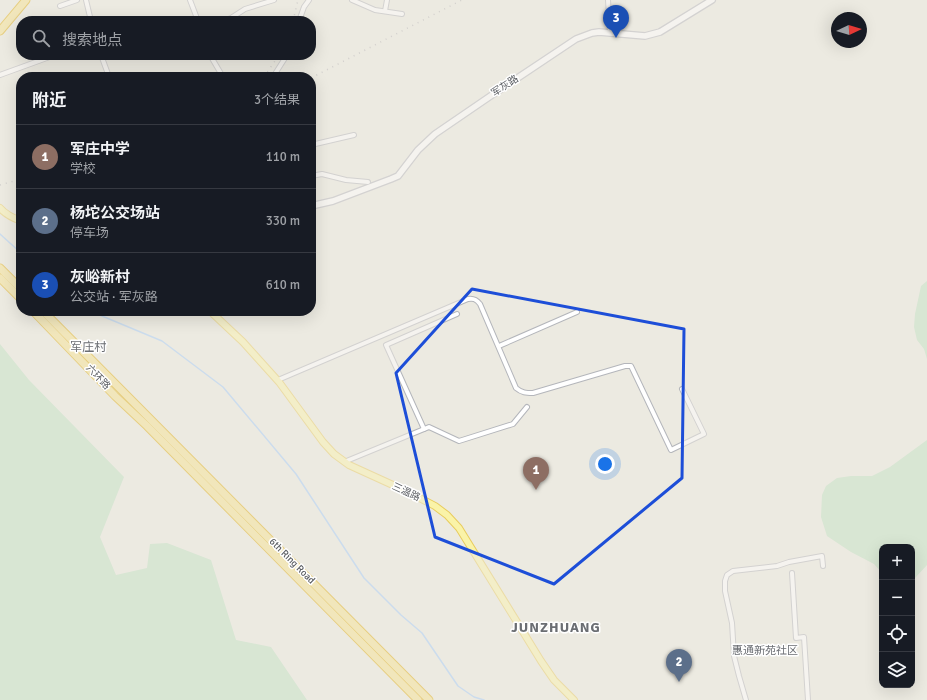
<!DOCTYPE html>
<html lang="zh">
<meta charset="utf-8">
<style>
:root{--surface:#171b24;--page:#242831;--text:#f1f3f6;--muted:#9ea1a6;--line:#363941;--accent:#b45309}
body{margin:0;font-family:Signika,"Noto Sans SC",sans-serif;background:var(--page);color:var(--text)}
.controls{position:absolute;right:12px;bottom:12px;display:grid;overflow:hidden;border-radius:8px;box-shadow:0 4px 16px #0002}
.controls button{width:36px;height:36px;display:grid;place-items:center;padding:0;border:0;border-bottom:1px solid var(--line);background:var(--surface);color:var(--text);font:20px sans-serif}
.compass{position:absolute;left:831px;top:12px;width:36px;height:36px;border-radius:50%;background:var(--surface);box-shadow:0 4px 16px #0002;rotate:86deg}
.you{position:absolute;left:605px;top:464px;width:14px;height:14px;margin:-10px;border:3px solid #fff;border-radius:50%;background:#1a73e8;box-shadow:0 0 0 6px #1a73e833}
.badge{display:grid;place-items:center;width:26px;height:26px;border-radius:50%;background:var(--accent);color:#fff;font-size:13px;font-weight:700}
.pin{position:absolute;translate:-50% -33px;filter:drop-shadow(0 1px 2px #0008)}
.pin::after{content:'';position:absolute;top:21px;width:14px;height:12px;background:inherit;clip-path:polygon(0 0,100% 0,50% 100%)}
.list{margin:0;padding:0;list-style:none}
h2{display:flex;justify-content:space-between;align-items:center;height:52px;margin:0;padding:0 16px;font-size:17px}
h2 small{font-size:13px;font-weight:400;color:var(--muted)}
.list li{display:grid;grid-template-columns:26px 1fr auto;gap:12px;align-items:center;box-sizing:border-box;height:64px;padding:0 16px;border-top:1px solid var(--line)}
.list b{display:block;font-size:15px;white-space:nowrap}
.list p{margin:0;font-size:13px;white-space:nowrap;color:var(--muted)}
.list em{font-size:13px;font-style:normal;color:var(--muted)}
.icon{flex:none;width:22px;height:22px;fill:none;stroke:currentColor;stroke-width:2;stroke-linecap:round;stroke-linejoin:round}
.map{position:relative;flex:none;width:927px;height:700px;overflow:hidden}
.search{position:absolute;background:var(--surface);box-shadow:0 4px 16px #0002;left:16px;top:16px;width:300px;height:44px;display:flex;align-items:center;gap:10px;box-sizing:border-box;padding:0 14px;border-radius:16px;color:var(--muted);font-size:15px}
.panel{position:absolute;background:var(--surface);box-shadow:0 4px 16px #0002;left:16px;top:72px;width:300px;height:244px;border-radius:16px}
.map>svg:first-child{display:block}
.green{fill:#bee2c1}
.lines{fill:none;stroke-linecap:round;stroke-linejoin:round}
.stream{stroke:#a3cdfa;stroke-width:1.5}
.street-casing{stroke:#b4b6bb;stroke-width:6}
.secondary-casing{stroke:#b5b7bd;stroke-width:8}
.primary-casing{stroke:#e8cc5d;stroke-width:8}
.highway-casing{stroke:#dfae0d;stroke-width:9}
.street{stroke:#fff;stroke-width:4}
.secondary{stroke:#fff;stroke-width:5.5}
.primary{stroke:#faf3a8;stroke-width:6}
.highway{stroke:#f6e38d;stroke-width:7}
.rail{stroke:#b2b3b3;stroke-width:1.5;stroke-dasharray:1 5;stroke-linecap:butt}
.marked{fill:none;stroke:#1d4ed8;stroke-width:3;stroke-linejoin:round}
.labels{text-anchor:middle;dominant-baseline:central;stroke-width:3;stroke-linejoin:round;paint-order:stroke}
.street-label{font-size:10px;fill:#595c61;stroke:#fff}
.neighbourhood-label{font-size:11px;fill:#6b6e73;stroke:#fff}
.quarter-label{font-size:12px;fill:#6b6e73;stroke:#fff}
.district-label{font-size:14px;font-weight:bold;letter-spacing:1px;fill:#6b6e73;stroke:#fff}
</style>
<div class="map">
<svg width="927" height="700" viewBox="0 0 927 700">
<rect width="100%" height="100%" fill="#eceae1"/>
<g class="green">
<path d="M927,281V359L924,349L917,340L914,327L915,314L921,286Z"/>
<path d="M0,344L29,380L124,477L100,537L116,575L147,568L150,544L167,543L211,560L236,640L271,647L307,700H0Z"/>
<path d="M927,440V565L915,578L912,583V547H882V573L874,564L851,552L827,536L821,517L822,495L826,486L837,478L851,476H872L890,467Z"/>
</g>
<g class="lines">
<g class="stream">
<path d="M0,234L21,253"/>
<path d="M90,311L162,341L223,387L296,474L364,578L401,615L422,633L458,686L474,697L484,700"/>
</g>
<defs>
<g id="street">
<path d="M86,0L91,21"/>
<path d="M190,0L198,21"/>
<path d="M352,0L375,10L402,14"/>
<path d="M608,0L610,32"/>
<path d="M60,6L77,0"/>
<path d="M385,11L387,0"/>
<path d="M223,21L231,18L245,9L274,0"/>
<path d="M299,21L304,7L309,0"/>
<path d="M101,55L108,74L111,77"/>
<path d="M210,55L223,77"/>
<path d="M0,75L55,55"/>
<path d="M273,77L287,55"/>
<path d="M311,145L354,135"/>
<path d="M311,176L322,174L346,180L368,182"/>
<path d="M499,346L577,312"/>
<path d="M278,380L468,299C473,298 476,299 480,304L516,388C522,393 526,393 533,393L625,366H631L671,450L704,434L682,389"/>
<path d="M424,429L386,345L457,314"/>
<path d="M344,462L429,427L459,441L513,424L527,407"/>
<path d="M792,573L796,638L804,637L808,700"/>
<path d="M746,700L739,676L734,656L732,623L725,591V581L727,575L733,571L777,566L789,562L822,556L823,566"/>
</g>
<path id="secondary" d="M311,206L333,201L391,179L398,176L418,150L435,134L492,95L576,39L592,33L599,32L645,36L660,32L712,0"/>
<g id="primary">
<path d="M0,208C6,215 13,218 21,221"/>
<path d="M210,311L243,342L279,382L323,442L334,454L349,465L406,491L435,506L447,515L459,528L541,661L554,680L574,700"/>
</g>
<g id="highway">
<path d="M0,31L26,0"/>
<path d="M0,268L21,289"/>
<path d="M0,278L21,299"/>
<path d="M33,311L115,396L147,426L418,700"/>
<path d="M43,311L429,700"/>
</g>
</defs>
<use href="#street" class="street-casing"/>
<use href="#secondary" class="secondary-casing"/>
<use href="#primary" class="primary-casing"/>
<use href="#highway" class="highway-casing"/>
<use href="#street" class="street"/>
<use href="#secondary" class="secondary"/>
<use href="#primary" class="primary"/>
<use href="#highway" class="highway"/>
<g class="rail">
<path d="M293,21L298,0"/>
<path d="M264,77L279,55"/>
<path d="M311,78L462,0"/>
<path d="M0,185L21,179"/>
</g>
</g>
<path d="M0 0H927V700H0ZM472,289L684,329L682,478L554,584L435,537L396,373Z" fill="#eceae1" fill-opacity=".55" fill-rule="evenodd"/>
<path class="marked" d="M472,289L684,329L682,478L554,584L435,537L396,373Z"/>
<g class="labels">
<g class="street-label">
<text transform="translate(505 86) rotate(-33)">军灰路</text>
<text transform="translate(98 377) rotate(46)">六环路</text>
<text transform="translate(406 492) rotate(25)">三温路</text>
<text transform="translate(292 561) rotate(45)">6th Ring Road</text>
</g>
<g class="neighbourhood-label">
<text x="765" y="650">惠通新苑社区</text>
</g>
<g class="quarter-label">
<text x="88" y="347">军庄村</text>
</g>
<g class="district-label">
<text x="556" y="627">JUNZHUANG</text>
</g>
</g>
</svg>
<div class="controls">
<button>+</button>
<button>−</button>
<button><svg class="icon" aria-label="locate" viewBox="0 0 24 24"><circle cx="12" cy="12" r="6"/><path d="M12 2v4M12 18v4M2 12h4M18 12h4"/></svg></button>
<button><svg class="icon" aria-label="layers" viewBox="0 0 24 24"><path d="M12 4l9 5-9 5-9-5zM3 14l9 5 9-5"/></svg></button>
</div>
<svg class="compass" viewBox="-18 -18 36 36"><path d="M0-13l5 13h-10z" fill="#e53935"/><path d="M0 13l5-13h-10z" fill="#9ea1a6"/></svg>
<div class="you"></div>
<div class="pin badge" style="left:536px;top:490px;background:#8d6e63">1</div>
<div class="pin badge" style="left:679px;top:682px;background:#5c6f8a">2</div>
<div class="pin badge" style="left:616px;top:38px;background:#1a4fb4">3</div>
<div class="search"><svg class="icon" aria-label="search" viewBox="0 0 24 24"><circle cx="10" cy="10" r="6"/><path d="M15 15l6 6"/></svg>搜索地点</div>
<section class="panel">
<h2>附近<small>3个结果</small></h2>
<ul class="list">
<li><span class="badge" style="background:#8d6e63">1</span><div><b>军庄中学</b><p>学校</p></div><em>110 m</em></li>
<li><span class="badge" style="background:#5c6f8a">2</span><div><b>杨坨公交场站</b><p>停车场</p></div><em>330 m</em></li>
<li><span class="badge" style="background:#1a4fb4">3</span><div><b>灰峪新村</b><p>公交站 · 军灰路</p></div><em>610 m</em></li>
</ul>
</section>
</div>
